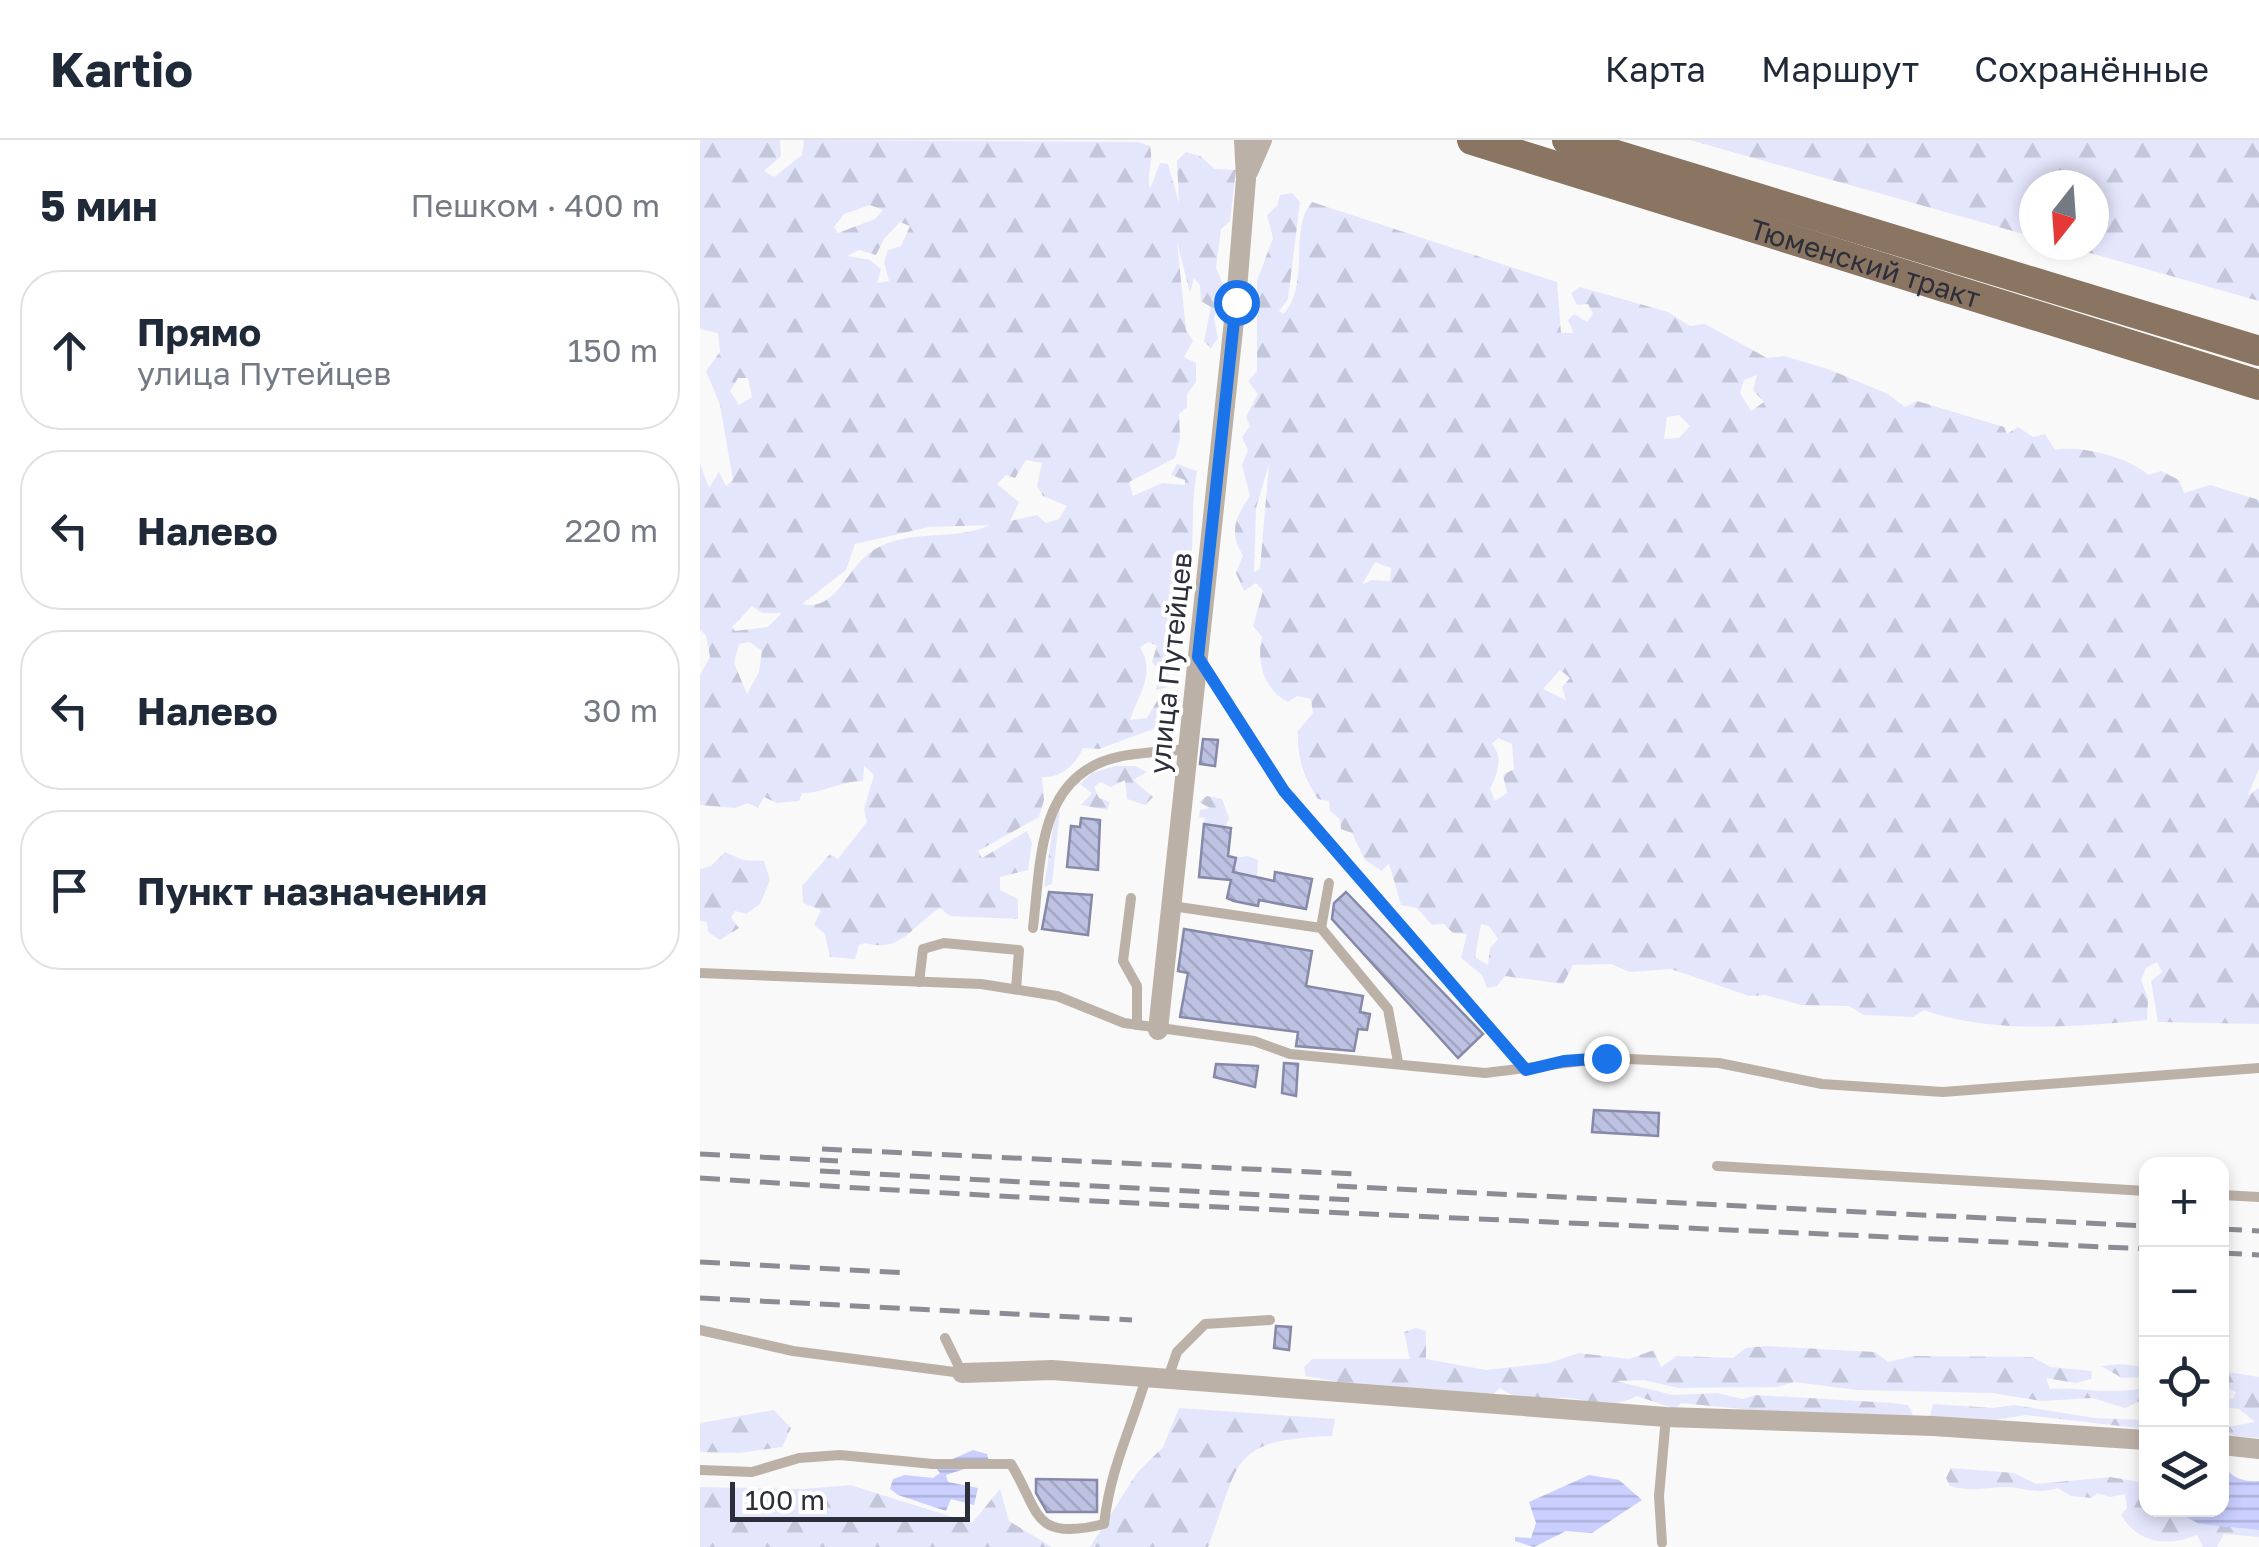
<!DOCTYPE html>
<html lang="ru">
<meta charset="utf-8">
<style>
:root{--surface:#fff;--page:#f2f2f3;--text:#1f2937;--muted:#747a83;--line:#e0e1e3}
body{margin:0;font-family:"Golos Text",sans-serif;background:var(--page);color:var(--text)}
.controls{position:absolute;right:30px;bottom:30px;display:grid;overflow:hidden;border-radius:20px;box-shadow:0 5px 15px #0003}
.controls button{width:90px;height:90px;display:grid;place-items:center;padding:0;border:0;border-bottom:2px solid var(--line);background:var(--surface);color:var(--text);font:50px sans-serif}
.compass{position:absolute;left:1319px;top:30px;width:90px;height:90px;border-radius:50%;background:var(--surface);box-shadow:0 5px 15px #0003;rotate:197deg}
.scale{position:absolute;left:30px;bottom:25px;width:240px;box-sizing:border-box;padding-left:10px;border:5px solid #2c2e3a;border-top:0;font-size:28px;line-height:35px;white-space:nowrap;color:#2c2e3a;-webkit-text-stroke:8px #fff;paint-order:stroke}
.stop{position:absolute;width:30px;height:30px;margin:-22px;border:8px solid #1a73e8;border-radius:50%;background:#fff}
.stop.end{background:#1a73e8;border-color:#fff;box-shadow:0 2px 10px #0008}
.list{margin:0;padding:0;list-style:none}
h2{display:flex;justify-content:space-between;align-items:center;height:130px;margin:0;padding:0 40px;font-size:42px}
h2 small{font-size:32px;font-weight:400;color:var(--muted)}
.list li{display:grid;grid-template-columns:65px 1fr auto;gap:30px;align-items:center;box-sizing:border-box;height:160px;margin:0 20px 20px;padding:0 20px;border:2px solid var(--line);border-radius:40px}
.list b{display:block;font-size:38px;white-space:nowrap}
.list p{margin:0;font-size:32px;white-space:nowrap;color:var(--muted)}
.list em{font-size:32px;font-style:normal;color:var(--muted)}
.icon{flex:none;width:55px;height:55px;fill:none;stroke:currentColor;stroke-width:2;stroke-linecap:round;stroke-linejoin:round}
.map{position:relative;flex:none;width:1559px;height:1407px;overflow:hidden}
header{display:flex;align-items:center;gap:60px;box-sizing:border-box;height:140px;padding:0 50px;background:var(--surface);border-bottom:2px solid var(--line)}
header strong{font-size:48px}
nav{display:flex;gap:55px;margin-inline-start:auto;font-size:35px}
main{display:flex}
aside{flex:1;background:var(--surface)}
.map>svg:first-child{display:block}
.forest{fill:url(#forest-firs);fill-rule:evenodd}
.water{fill:url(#water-rules)}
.building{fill:url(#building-back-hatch);stroke:#8689a7;stroke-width:2.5}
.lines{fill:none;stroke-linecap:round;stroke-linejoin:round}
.lane{stroke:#bcb1a6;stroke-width:10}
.street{stroke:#bcb1a6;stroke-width:20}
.primary{stroke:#897561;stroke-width:30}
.rail{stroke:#8c8d94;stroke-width:5;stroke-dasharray:20 10;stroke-linecap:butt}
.route{stroke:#1a73e8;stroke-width:12}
.labels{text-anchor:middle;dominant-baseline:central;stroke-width:8;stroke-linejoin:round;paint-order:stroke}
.street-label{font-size:28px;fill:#2c2e3a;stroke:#fff}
</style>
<header>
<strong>Kartio</strong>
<nav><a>Карта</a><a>Маршрут</a><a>Сохранённые</a></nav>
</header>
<main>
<aside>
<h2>5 мин<small>Пешком · 400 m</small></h2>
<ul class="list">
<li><svg class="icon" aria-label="ahead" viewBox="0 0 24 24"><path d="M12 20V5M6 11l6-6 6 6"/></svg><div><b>Прямо</b><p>улица Путейцев</p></div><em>150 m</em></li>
<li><svg class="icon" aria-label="left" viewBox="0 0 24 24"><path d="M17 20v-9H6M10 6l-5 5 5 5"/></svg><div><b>Налево</b></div><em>220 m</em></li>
<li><svg class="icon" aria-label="left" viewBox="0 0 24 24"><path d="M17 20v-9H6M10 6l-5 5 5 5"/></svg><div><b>Налево</b></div><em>30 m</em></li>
<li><svg class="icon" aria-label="arrive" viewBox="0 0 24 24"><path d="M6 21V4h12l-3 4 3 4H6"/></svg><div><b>Пункт назначения</b></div></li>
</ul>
</aside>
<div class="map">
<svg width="1559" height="1407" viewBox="0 0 1559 1407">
<defs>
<pattern id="forest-firs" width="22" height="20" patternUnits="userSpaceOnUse" patternTransform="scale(2.5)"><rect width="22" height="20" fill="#e4e7fc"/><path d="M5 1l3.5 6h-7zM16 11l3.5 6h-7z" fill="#c4c6d9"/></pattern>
<pattern id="water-rules" width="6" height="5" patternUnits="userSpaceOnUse" patternTransform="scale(2.5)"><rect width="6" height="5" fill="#cacfff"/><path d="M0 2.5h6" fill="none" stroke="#aeb2db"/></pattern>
<pattern id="building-back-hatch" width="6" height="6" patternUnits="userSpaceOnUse" patternTransform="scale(2.5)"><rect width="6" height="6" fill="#bec2e2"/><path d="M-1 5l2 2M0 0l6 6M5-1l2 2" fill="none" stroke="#a3a7c3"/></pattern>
</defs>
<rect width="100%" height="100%" fill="#f9f9f9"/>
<g class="forest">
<path d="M0,0H80L81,16L64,31L74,37L102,15L104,0L438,2L450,6C454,23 446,33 450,49L460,23L468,24L479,63L477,21L486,12L500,16L515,29L536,30L530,81L521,89L516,128L523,144L514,179L518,198L511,208L504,201L511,167L501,161L500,145L494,138L490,153L477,102L486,190L493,201L484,217L496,223V242L487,254V267L479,274L480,299L475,318L429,342L433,356L462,343L485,345V340L471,335L477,324L497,331C491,362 494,394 491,423C490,433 482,443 481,453C479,477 487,501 464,517L469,529L468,547L456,550L459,530L452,522L457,506L449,502L440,507C456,535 439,553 430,580L447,578L460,556L456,588L399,609L383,608C375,625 362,638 342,637L344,660L339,677L278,711L282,718L327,691L332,703L328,730L300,737V750L318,759V779L250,776L240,768C210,787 202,813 165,803L159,805L155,819L130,817L125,794L114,785L121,770L103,763L102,746L130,714L138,719L167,682L164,669L174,635L164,626L163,641C140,641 125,653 102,653L99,661L77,663L64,657L58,668L48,663L35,668L0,665V535L10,517L6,495L0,490V324L9,348L19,332L26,346L33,340L20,265L6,231L20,212L18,193L0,189ZM170,65L183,70L175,79L138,93L134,87L144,74ZM200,82L210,86L201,106L188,110L184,122L189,141L177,143L181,129L170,120L147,116L159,110L176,115L184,99ZM38,238H48L52,257L39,265L30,251ZM326,320L342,323L337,346L343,356L367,366L359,379L346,383L337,375L310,381L319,362L297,344L306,335L315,338ZM290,385C251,403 204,386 168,414C146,431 135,472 102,464L146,430L155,404L229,387ZM52,466L62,473H82L68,487L35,491L32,487ZM50,502L62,511L59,532L47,554L34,523L39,504Z"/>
<path d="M990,0H1559V161L1362,105H1394V45H1334V97Z"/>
<path d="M592,53L600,62L588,159L579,171L584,174C611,141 588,90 612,62L857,142L861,193H874L868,180L874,174L887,182L893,174L888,164L877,165L871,153L880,147L968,172L990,186L1005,184L1067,218L1084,216L1128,229L1188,254L1205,267L1217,261L1304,287L1307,294L1318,287L1333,297L1345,294L1355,310C1380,305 1429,317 1448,335L1461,331L1479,340L1484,353L1510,345L1559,360V629L1548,655L1559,648V884L1458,882L1451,841L1462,832L1457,822L1446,828L1441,840L1448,859L1447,880C1378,887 1288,894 1224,870L1213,877L1164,875L1149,866L1101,865L1065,855L1049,856L971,829L930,832L911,824L873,825L863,844L805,836L797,846L787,848L782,835L761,818L767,794L753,793L744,784L732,785L717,768L701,765L689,723L682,731L665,720L652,693L641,689L640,679L630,671L629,661L618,659C603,636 597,617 598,591L613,573L611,559L597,556L588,562C564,550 556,522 562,497L553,486L563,451L556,443L544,451L536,433L543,415C528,393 536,376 550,356L542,325L548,310L542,297L550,286L546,277L558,254L548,241L557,231V141L573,98L567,75L577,66L580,55ZM1057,235L1053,250L1064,262L1051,271L1040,253L1044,240ZM979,275L990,286L979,298L964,299L967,277ZM569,324L560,429L554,432L556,368ZM675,422L691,428L690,441L671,440L662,445ZM860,530L870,538L862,547L866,560L843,549ZM798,598L812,604L814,629L803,635L807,653L795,661L790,649C797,634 804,618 792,604ZM781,784L789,786L798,799L790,808L788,825L775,817Z"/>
<path d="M415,626H435L447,632L433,640L453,657L445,665L427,659L425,640L411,647L400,642L394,647L399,658L410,662L407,670L381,665L392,653L380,644L392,633Z"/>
<path d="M507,656L522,659L529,678L525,687L504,683L505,678L499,677L500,670L510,668L499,662Z"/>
<path d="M360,670L352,744L344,747L355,675Z"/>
<path d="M25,712L43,720L64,721L70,740L60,764L46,774L35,771L31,778L39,788L20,800L8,792L7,782L0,781V729L11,726Z"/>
<path d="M548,716L558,720L557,737L533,732L536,718Z"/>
<path d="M716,1188L726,1191V1219L786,1230L849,1223L879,1213L929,1219L954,1210L961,1227L977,1216L1033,1218L1046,1208L1066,1206L1175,1212L1188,1222L1213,1216L1332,1217L1351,1227L1392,1231L1391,1239L1376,1243L1346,1238L1350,1249C1381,1247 1412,1255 1443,1248L1446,1258L1425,1268L1392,1258L1342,1261L1292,1253L1157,1250L1094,1242L1077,1247L978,1248L944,1240L916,1241L973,1255L1017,1253L1043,1259L1055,1255L1193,1263L1208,1265L1213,1275L1082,1273L981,1263L975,1269L937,1256C913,1268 900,1263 876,1259C848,1254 825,1266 800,1248L792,1255L677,1249L606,1236L604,1227L612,1219H710L704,1192Z"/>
<path d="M1419,1224L1446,1227V1237L1422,1238L1401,1226Z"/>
<path d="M1522,1231L1559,1237V1298L1522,1295V1288L1555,1282L1539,1269L1522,1267V1257L1533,1259L1536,1252L1522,1246Z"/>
<path d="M1233,1264L1293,1268L1314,1265L1395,1278L1446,1280V1289L1326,1275L1295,1280L1230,1276Z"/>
<path d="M479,1268L635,1279L632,1296C528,1300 541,1320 508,1407H390L437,1333L463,1307Z"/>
<path d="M74,1270L91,1288L82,1307L40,1313L0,1312V1283Z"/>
<path d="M1251,1328L1314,1333L1336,1344L1410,1337L1446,1343V1370H1474L1500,1384L1559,1390V1397L1524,1394L1517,1407H1503L1497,1395C1467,1407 1439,1404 1421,1375L1427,1368L1425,1354L1410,1357L1397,1353L1392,1358L1371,1356L1358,1348C1340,1353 1334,1351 1317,1348C1297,1344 1278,1354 1250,1346L1246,1338Z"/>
<path d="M150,1345L272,1383L300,1349L309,1381L352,1407H0V1347L104,1349Z"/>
</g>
<g class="water">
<path d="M273,1310L287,1314L289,1321L246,1335L248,1342L278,1348L274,1365L251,1359L246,1371L198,1355L190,1349L193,1339L205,1335L233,1338L240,1333L235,1327Z"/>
<path d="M1522,1324C1532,1338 1542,1342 1559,1341V1390L1499,1384L1474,1370H1522Z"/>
<path d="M889,1335L919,1340L942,1360L892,1393L866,1391L834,1407L815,1401V1397L831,1398L836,1383L829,1362Z"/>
</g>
<g class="building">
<path d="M503,599L518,600L515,626L500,624Z"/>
<path d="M381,678L400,680L398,730L367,727L371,686L380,687Z"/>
<path d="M504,684L531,688L528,716L536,718L533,732L574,741L575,732L612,739L606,769L559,760L558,766L534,761L527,758L531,740L499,737Z"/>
<path d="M349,752L392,755L388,795L342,789Z"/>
<path d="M646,752L783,894L758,918L632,779L634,763Z"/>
<path d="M484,789L612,811L606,846L663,856L660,872L670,874L667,890L658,889L654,911L596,906L598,892L480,877L488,833L478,831Z"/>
<path d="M584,923L598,924L596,956L582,953Z"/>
<path d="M516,924L558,926L555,947L514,937Z"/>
<path d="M894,970L959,973L958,996L892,992Z"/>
<path d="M576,1186L591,1187L589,1210L574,1208Z"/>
<path d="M336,1339L397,1340V1372H347L336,1353Z"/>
</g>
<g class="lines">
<g class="lane">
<path d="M501,522L584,651L826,930"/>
<path d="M431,758L423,821L437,846V885"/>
<path d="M472,766L621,788L688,869L698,922"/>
<path d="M333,788C341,722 337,635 418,617C440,612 465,612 487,609"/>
<path d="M621,788L629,743"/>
<path d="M0,833L281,844L357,856L424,883L554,901L590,914L785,933L906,918L1019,923L1122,944L1243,952L1559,928"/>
<path d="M219,842L223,809L244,803L319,810L316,849"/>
<path d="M1017,1026L1446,1051"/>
<path d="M1522,1055L1559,1057"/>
<path d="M0,1190L93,1211L262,1233L245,1198"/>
<path d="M468,1238L477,1212L505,1184L570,1180"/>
<path d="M0,1330L52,1332L99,1318L140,1315L233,1324H311C340,1371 331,1402 404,1384C411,1326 430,1292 446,1238"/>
<path d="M962,1403L959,1356L966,1277"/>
</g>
<g class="street">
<path d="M548,32L562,0"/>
<path d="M458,890L536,162L546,39L544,0"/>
<path d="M262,1233L352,1230L966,1277L1233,1286L1446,1300"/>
<path d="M1522,1305L1559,1309"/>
</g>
<g class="primary">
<path id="s1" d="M772,0L1559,245"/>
<path d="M867,0L1559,211"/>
</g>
<g class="rail">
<path d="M122,1009L656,1034"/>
<path d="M0,1014L138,1021"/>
<path d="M120,1031L654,1060"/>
<path d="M0,1038C482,1070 964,1085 1446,1109"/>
<path d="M637,1046L1446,1086"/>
<path d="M1522,1089L1559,1091"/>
<path d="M1522,1113L1559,1115"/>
<path d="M0,1122L209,1133"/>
<path d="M0,1158L432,1180"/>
</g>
</g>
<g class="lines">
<path class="route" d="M536,162L498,517L584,651L826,930L864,921L906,918"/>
</g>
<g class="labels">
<g class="street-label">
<text stroke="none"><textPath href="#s1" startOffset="412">Тюменский тракт</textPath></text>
<text transform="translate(470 523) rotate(-84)">улица Путейцев</text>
</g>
</g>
</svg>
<div class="controls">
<button>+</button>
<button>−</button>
<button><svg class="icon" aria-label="locate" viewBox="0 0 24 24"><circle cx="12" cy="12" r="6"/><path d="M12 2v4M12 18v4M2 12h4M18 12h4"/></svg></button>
<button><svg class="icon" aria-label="layers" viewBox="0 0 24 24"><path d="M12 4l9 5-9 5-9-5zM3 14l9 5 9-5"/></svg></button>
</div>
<svg class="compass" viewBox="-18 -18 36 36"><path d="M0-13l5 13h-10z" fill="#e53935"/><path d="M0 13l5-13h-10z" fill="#747a83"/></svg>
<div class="scale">100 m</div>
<div class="stop" style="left:536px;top:162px"></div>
<div class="stop end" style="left:906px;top:918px"></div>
</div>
</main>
